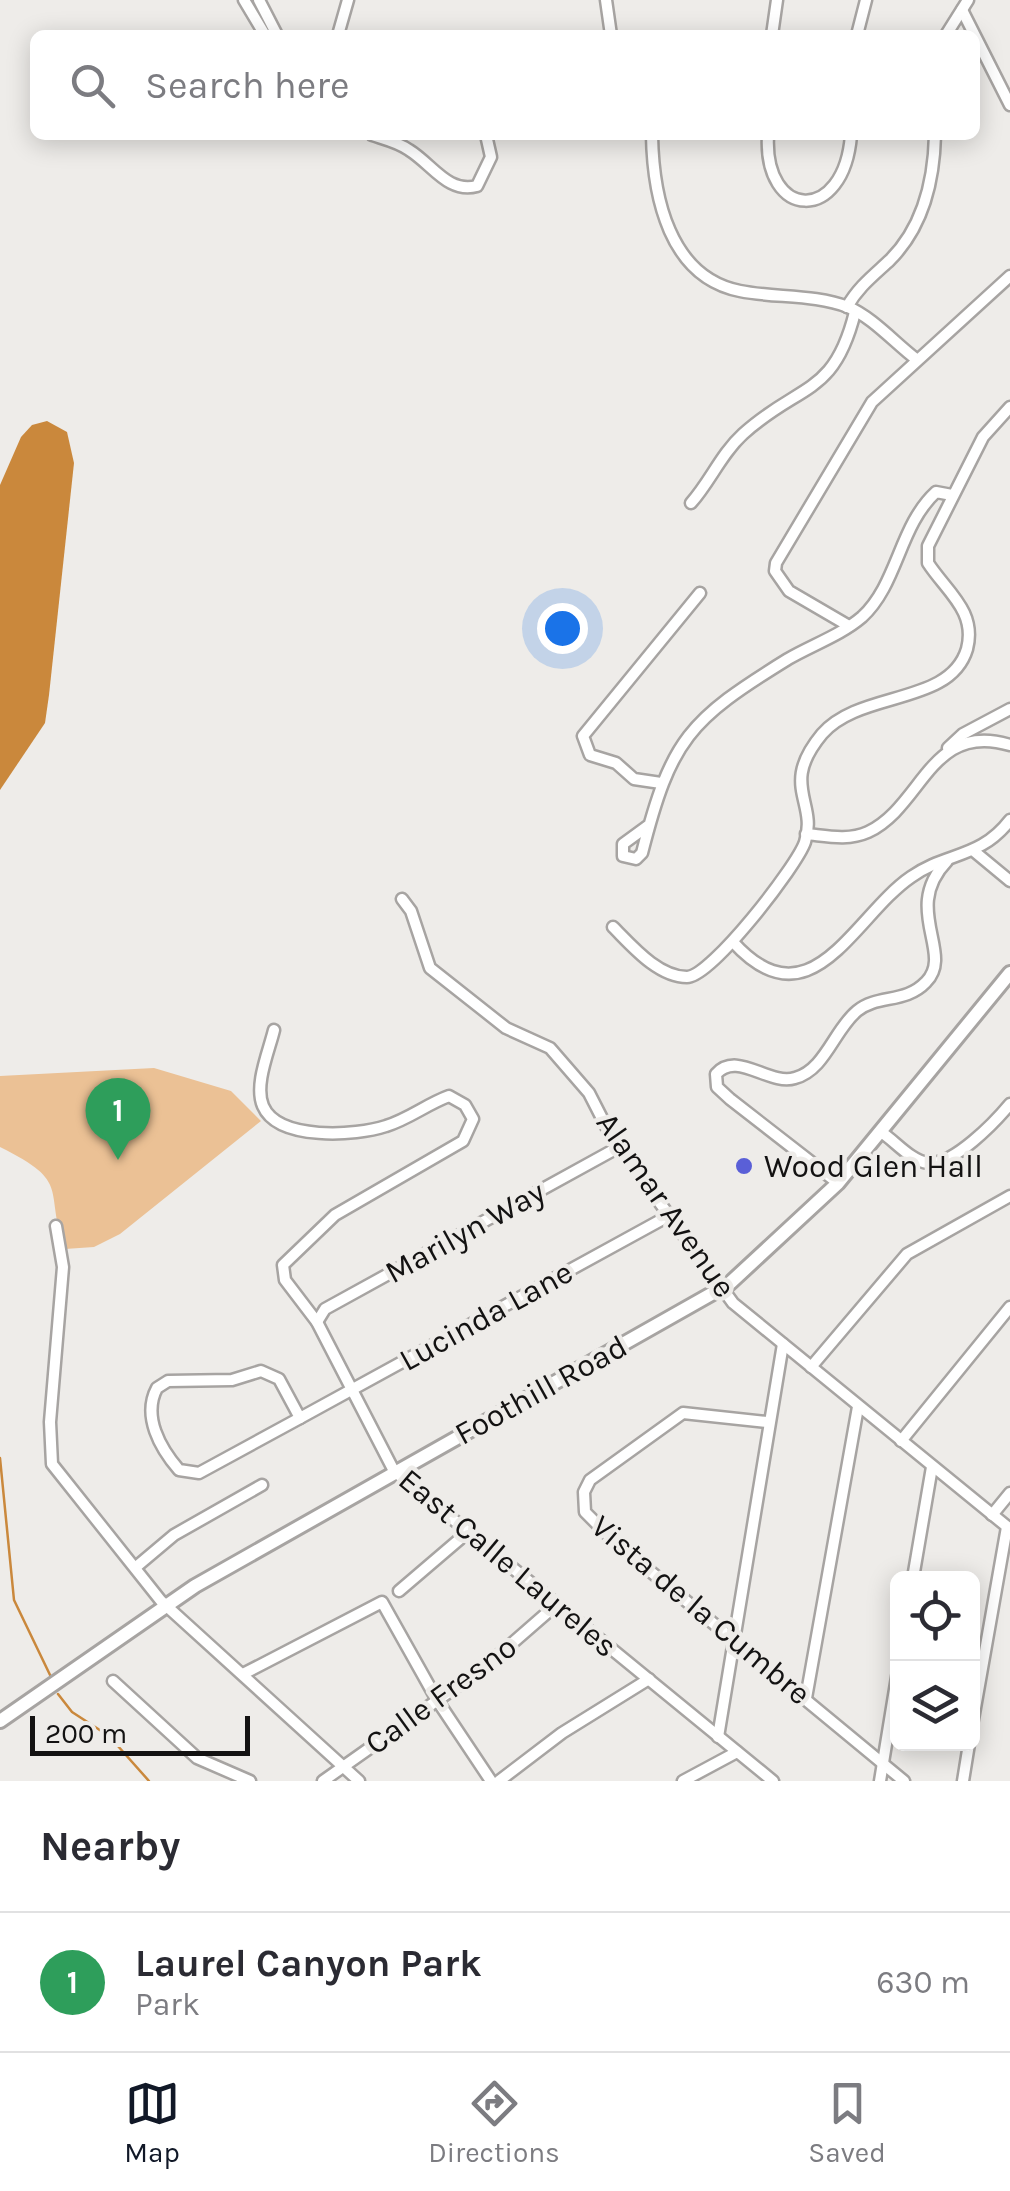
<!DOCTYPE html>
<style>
:root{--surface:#fff;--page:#f2f2f3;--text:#2b2b33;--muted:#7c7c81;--line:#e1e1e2;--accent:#111827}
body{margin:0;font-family:Karla,sans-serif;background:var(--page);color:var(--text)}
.controls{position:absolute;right:30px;bottom:30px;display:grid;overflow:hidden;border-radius:15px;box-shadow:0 5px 25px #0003}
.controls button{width:90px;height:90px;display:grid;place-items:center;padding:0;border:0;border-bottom:2px solid var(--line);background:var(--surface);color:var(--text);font:50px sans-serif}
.scale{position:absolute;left:30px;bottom:25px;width:220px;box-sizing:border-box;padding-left:10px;border:5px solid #131212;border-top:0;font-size:28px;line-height:35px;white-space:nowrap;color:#131212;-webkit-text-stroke:8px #eeece9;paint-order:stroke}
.you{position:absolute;left:562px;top:628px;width:35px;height:35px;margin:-25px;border:8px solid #fff;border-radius:50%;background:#1a73e8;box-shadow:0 0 0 15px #1a73e833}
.badge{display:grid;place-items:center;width:65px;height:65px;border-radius:50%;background:var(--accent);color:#fff;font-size:32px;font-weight:700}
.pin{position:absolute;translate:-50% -82px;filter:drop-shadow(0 2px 5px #0008)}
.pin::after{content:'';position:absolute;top:52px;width:35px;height:30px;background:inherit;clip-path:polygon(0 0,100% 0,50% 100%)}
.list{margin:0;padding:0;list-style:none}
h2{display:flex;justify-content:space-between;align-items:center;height:130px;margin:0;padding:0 40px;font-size:42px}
h2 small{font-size:32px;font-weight:400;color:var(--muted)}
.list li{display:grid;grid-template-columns:65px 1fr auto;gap:30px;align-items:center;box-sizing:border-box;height:140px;padding:0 40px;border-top:2px solid var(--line)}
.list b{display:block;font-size:38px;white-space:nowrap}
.list p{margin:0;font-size:32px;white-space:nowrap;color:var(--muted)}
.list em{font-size:32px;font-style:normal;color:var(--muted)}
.icon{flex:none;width:55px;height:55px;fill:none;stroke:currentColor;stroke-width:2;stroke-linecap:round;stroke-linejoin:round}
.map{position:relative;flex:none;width:1010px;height:1781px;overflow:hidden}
.search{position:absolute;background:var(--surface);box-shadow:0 5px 25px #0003;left:30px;right:30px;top:30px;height:110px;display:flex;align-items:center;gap:25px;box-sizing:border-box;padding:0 35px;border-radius:15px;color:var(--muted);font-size:38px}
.sheet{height:270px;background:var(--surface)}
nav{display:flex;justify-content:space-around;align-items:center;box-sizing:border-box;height:140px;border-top:2px solid var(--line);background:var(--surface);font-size:28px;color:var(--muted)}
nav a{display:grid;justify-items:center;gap:5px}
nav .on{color:var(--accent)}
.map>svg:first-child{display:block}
.green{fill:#ebc195}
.water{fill:#ca883c}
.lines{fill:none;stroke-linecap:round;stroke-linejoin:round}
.stream{stroke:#ca883c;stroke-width:2.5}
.minor-casing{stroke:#a7a4a2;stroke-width:15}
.major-casing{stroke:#a7a4a2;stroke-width:18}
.minor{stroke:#fff;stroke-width:10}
.major{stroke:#fff;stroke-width:12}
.poi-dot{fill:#5a5fd7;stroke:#eeece9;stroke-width:4}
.labels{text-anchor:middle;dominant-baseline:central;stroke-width:9;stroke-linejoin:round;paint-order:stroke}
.poi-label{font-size:32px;fill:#131212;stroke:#eeece9;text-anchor:start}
.street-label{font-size:32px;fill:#131212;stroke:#eeece9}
</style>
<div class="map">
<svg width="1010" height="1781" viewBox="0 0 1010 1781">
<rect width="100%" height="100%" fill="#eeece9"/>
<path class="green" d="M154,1068L231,1091L261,1121L120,1234L94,1247L65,1249C43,1189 73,1183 0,1147V1076Z"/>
<path class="water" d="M47,421L67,432L74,463L49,695L45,723L0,790V485L21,437L32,425Z"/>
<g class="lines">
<g class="stream">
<path d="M0,1458L14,1600L51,1677"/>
<path d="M58,1694L72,1712L109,1736L149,1781"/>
</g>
<defs>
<g id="minor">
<path d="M244,0L265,35"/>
<path d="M259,0L277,35"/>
<path d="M606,0L611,35"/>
<path d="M962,10L1010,105"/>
<path d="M338,35L348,0"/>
<path d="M772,35L777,0"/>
<path d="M857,35L866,0"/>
<path d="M946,35L968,0"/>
<path d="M372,135C384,139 398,142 409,150C432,164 448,194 477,186L491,157L486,135"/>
<path d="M652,135C653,196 669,277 740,291C774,298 815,294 848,307C872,317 895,343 916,359"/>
<path d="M768,135C763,220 844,225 851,135"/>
<path d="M847,307C858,287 874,275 890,260C923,227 934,180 935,135"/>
<path d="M691,503C710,482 721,454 743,434C799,383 834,397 855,312"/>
<path d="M849,626L789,591L775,571L776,563L872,402L1010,276"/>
<path d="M948,748L963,734L1010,709"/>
<path d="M661,783L634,779L616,763L590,755L583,736L700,593"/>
<path d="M649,825L623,844V856L636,859L642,853C671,739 689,720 788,659C812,645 841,635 862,617C898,584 899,526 936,492L952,495"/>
<path d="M806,834C827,836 848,841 868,832C923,806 930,721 1010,745"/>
<path d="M975,852L1010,881"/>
<path d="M402,899L411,911L430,968L506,1028L550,1048L589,1093L611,1136L733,1303L1010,1529"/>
<path d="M613,927C632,946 658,977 687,977C711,977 797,866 805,842C818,801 779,786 822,734C860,690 950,706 967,649C977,611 946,591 928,563V546L983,437L1010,407"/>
<path d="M733,942C811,1028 854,916 911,877C946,852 980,859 1010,820"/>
<path d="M274,1030C269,1051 254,1085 263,1106C278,1141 356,1136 386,1126C409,1119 427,1104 449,1096L465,1105L473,1119L463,1141L335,1215L283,1265L285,1280L317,1322L394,1471L773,1781"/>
<path d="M881,1132C895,1141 911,1161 928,1163C953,1166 995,1122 1010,1104"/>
<path d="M838,1183L730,1099L717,1087L716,1074C737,1050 769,1086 795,1078C825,1070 834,1030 857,1011C878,994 905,1004 926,982C955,953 901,909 947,861"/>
<path d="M56,1226L63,1267L50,1422L52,1464L161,1601L359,1781"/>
<path d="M317,1322L325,1309L619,1147"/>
<path d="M811,1367L907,1254L1010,1196"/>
<path d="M261,1371L279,1379L300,1418L199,1473L179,1470C160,1448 142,1416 157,1388L168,1381L232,1380Z"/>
<path d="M300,1418L672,1214"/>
<path d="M767,1422L683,1413L590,1480L584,1492L585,1512L616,1543L904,1781"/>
<path d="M901,1441L1010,1307"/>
<path d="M992,1515L1010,1493"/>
<path d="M136,1567L174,1535L262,1485"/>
<path d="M913,1578L932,1467"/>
<path d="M399,1591L468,1532"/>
<path d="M245,1673L382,1602L437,1700L491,1781"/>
<path d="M113,1681L197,1758L250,1781"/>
<path d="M806,1698L858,1407"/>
<path d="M972,1725L1007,1527"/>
<path d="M718,1737L783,1344"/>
<path d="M323,1781L486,1666L556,1605"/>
<path d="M499,1781L562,1733L649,1679"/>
<path d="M683,1781L737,1752"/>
<path d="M880,1781L898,1671"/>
<path d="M963,1781L969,1744"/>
</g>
<path id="major" d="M0,1721L195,1586L729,1284L838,1183L1010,973"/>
</defs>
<use href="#minor" class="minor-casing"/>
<use href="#major" class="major-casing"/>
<use href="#minor" class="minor"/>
<use href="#major" class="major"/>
</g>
<circle class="poi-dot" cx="744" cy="1166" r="10"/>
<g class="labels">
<g class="poi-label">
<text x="764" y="1166">Wood Glen Hall</text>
</g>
<g class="street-label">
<text transform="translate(666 1205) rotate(55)">Alamar Avenue</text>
<text transform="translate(465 1232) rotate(-29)">Marilyn Way</text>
<text transform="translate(486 1316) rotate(-29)">Lucinda Lane</text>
<text transform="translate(541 1390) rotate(-29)">Foothill Road</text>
<text transform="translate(508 1563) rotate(40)">East Calle Laureles</text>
<text transform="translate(701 1610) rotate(40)">Vista de la Cumbre</text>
<text transform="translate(441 1695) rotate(-36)">Calle Fresno</text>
</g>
</g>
</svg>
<div class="controls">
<button><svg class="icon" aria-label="locate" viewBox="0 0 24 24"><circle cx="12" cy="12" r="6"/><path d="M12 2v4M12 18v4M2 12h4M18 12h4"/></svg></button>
<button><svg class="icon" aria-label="layers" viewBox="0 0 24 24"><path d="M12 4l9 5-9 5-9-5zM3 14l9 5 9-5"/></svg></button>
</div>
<div class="scale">200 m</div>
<div class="you"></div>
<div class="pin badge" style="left:118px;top:1160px;background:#2e9e5b">1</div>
<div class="search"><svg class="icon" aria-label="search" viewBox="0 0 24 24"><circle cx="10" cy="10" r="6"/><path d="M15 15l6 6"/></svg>Search here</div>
</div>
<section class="sheet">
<h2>Nearby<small></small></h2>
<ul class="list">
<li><span class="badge" style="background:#2e9e5b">1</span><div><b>Laurel Canyon Park</b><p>Park</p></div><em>630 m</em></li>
</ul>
</section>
<nav>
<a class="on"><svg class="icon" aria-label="map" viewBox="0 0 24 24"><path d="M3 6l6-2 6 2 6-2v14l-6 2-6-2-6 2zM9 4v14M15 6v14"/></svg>Map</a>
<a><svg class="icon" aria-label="directions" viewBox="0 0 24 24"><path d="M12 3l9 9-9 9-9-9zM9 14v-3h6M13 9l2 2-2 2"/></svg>Directions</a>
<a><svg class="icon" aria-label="saved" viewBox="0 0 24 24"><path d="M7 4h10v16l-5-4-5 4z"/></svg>Saved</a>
</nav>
